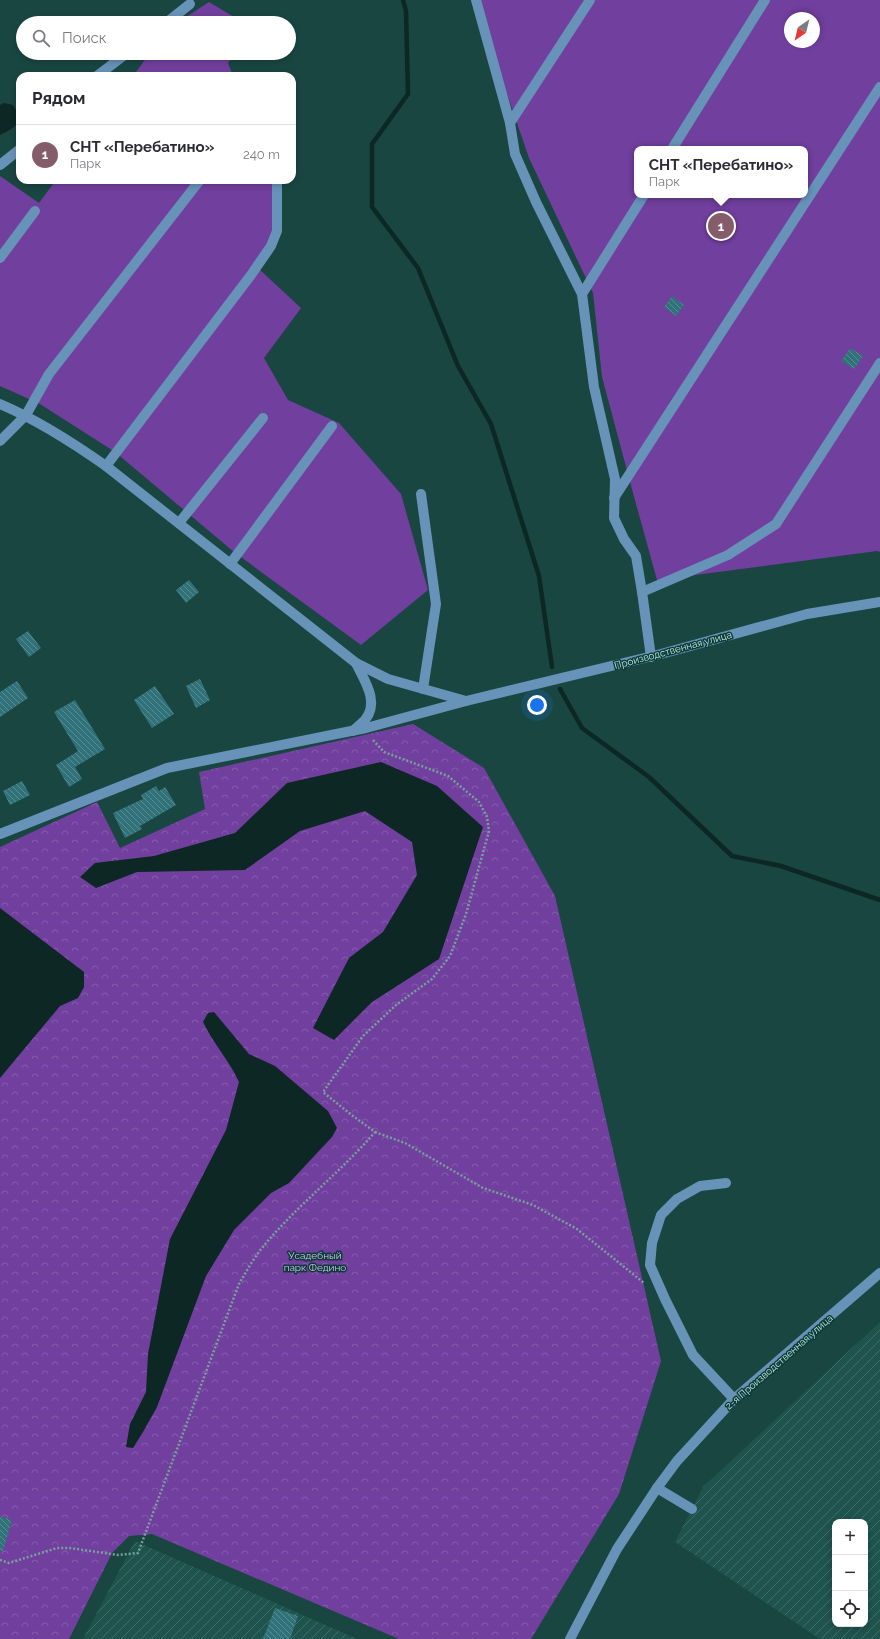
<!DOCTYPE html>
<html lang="ru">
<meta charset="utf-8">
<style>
:root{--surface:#fff;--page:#f7f7f7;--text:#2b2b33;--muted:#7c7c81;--line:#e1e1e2;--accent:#855d6a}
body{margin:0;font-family:Raleway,sans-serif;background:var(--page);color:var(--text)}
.controls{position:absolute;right:12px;bottom:12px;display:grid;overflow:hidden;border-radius:8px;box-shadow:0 2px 6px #0003}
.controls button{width:36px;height:36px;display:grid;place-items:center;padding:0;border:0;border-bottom:1px solid var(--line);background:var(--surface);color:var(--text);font:20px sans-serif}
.compass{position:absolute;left:784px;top:12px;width:36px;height:36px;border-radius:50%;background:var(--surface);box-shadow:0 2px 6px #0003;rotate:215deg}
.you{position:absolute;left:537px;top:705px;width:14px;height:14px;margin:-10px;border:3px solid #fff;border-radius:50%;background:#1a73e8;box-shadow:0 0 0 6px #1a73e833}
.badge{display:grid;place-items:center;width:26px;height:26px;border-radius:50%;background:var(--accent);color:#fff;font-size:13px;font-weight:700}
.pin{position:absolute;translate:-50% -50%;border:2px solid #fff;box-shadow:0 1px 4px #0006}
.popup{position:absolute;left:634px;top:146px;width:174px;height:52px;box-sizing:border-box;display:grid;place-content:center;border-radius:8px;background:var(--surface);filter:drop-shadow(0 1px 3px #0005);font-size:13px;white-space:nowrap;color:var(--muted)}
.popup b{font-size:15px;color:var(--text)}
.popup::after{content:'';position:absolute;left:50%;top:100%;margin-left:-8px;border:8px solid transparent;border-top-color:var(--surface)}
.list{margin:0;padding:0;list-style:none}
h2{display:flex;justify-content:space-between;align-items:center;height:52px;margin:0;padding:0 16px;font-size:17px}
h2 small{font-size:13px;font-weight:400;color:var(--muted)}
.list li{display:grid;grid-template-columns:26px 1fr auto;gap:12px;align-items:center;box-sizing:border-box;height:60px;padding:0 16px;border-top:1px solid var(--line)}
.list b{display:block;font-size:15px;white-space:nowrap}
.list p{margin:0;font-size:13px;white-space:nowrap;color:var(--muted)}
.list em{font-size:13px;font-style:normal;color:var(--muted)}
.icon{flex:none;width:22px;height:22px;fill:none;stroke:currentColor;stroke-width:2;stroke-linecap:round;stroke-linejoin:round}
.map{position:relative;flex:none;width:880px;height:1639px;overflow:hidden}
.search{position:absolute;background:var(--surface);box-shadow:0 2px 6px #0003;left:16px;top:16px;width:280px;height:44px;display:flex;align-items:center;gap:10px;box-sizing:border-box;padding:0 14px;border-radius:22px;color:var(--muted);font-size:15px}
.panel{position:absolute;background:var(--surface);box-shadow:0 2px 6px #0003;left:16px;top:72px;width:280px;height:112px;border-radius:12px}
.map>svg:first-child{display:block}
.industrial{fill:url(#industrial-furrows);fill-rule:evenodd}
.green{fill:#713f9e;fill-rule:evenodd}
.forest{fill:url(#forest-crowns)}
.water{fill:#0c2724}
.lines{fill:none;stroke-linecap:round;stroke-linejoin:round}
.stream{stroke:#0c2724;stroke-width:4.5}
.building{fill:url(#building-back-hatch)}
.path{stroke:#78a19c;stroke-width:2.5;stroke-dasharray:2 2;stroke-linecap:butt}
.minor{stroke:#6793b9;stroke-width:10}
.labels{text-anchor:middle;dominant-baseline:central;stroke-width:3;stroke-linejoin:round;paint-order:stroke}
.street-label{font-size:10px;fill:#c5ece6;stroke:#0c3b37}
.park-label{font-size:10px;fill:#dac1f7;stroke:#0c3b37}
</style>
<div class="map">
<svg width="880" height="1639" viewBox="0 0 880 1639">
<defs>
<pattern id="industrial-furrows" width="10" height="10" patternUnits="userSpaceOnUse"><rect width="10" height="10" fill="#1f534d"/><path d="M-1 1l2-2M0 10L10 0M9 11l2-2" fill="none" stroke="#3e6c67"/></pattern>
<pattern id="forest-crowns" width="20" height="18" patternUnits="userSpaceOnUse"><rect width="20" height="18" fill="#713f9e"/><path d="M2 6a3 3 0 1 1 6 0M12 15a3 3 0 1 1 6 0" fill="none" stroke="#845bac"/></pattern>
<pattern id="building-back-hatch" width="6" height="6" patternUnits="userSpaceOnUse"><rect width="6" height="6" fill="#31727a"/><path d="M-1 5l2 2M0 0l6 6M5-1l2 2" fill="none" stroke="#578d93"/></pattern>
</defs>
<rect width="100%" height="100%" fill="#194641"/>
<g class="industrial">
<path d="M880,1322V1639H820L675,1542L703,1487ZM835,1522H865V1624H835Z"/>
<path d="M135,1541L357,1639H83Z"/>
</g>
<g class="green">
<path d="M480,0H880V552L877,551L657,580L633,493L602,377L593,293L529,158L505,88ZM790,18H814V42H790ZM637,149H805V195H637Z"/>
<path d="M209,2L244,23H177Z"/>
<path d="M150,53H235L228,63L233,76H133Z"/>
<path d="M0,176L39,203L56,180H274L279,193L282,231L259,269L301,308L264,358L288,400L339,423L401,494L428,590L361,645L234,552L115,452L40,404L0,386Z"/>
</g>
<path class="forest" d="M413,724L484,768L555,896L661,1361L619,1494L531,1639H399L152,1534L129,1536L112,1553L69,1639H0V847L97,802L120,848L205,809L199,772Z"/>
<g class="water">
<path d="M4,103L13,105C25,123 16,127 0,135V105Z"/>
<path d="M381,762L437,786L483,827L439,959L372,1002L334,1040L313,1028L349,958L383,932L417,875L412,842L365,811L300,831L245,870L137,872L96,888L80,877L95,863L154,856L235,833L287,783Z"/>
<path d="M0,908L84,972V987L78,998L60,1006L0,1078Z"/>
<path d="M214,1012L249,1054L275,1066L328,1111L337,1128L332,1137L289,1183L271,1193L234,1230L206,1276L157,1407L143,1432L133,1448L126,1447L130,1424L146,1392L148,1354L170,1239L226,1130L239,1082C229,1060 213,1043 203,1022L208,1013Z"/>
</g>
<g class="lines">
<g class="stream">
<path d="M403,0L406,11L408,94L372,144V207L418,268L458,366L491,424L539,576L552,667"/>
<path d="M560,689L582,728L649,777L732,856L781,866L880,900"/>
</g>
</g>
<g class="building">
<path d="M672,296L684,305L676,316L664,307Z"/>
<path d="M850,348L863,356L854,369L841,361Z"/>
<path d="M189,580L199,592L186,603L176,590Z"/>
<path d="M28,631L41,648L29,657L16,639Z"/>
<path d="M200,679L210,700L196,708L186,686Z"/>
<path d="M17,681L28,698L0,717V692Z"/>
<path d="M155,686L174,714L152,728L134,700Z"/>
<path d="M75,700L105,749L75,767L82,779L69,787L56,765L78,751L54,712Z"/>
<path d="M22,781L30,795L10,805L3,791Z"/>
<path d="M156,786L159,791L165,787L176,805L140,826L142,829L125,838L113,813L143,799L141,795Z"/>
<path d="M0,1516L12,1520L3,1551H0Z"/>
<path d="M275,1608L298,1616L290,1639H263Z"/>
</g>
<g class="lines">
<g class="path">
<path d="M375,1132L405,1143L483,1188L533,1205L577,1229L644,1283"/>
<path d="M0,1560L9,1563L57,1548H70L118,1555L138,1553L239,1284C246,1272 253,1259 262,1248C296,1206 340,1173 375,1132L353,1116L323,1092L363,1036L396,1005L432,979L450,956L466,914L489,831L487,817L479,802L448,776L384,752L372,739"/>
</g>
<g class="minor">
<path d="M476,0L510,123"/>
<path d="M166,23L190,4"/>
<path d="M97,76L127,53"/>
<path d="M672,149L765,0"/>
<path d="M0,165L20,149"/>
<path d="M0,258L35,211"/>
<path d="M582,294L536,202L515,154L510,123L590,0"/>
<path d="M0,404C38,420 72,442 106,466L356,663L388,679L466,701"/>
<path d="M0,441L26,415L49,374L200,180"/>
<path d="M106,466L251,275L271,246L277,231V180"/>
<path d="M421,494L436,604L423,689"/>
<path d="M614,498L880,87"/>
<path d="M179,523L263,418"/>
<path d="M230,564L332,426"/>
<path d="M642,592L636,556L624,539L614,518L615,479L594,387L582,294L644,195"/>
<path d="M651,657L642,592L728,555L776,524L880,363"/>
<path d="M353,731C357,727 361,724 365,720C380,702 364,680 356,663"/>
<path d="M0,834L167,768L366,728L466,701L661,654L807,614L880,602"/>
<path d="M726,1183L700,1186L677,1199L661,1215L652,1243L650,1265L665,1299L693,1355L734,1399"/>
<path d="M657,1488L692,1509"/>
<path d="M570,1639L617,1549L657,1488L677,1461L734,1399L880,1273"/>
</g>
</g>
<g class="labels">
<g class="street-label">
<text transform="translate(673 650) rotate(-15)">Производственная улица</text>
<text transform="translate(779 1362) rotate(-41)">2-я Производственная улица</text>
</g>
<g class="park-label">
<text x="315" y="1255">Усадебный<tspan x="315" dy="12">парк Федино</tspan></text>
</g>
</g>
</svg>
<div class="controls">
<button>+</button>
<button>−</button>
<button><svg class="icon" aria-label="locate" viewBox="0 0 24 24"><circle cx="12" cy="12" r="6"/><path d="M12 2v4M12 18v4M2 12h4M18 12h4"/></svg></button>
</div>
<svg class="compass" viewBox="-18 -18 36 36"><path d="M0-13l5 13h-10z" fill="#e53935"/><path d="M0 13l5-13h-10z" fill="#7c7c81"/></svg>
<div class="you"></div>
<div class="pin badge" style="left:721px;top:226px">1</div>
<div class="popup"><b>СНТ «Перебатино»</b>Парк</div>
<div class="search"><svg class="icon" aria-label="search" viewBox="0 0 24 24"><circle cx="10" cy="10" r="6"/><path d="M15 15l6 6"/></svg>Поиск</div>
<section class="panel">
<h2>Рядом<small></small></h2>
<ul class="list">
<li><span class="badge">1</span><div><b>СНТ «Перебатино»</b><p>Парк</p></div><em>240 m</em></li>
</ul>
</section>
</div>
